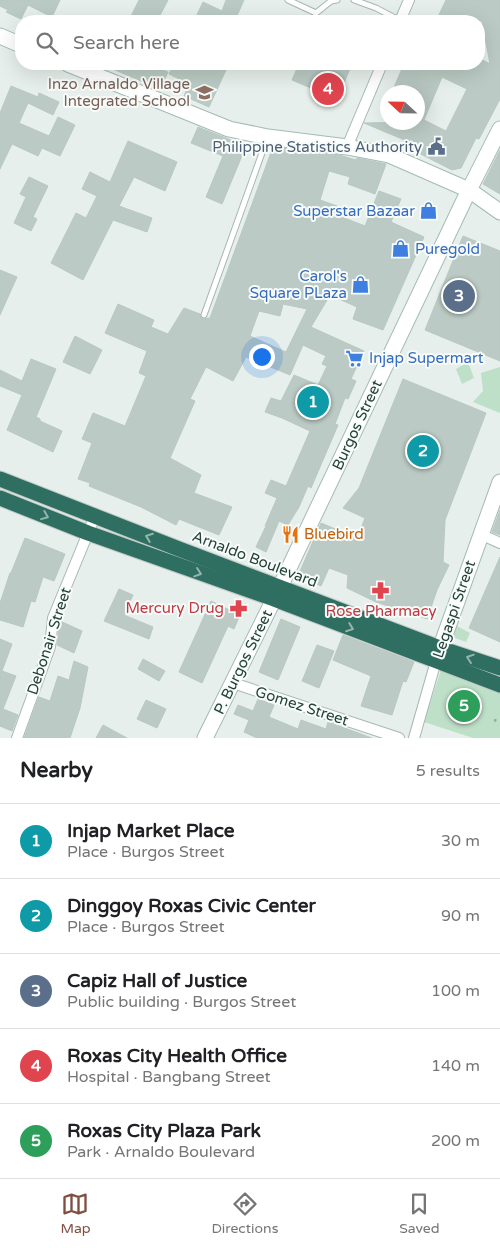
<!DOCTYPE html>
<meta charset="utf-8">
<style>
:root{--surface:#fff;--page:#f2f2f2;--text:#202124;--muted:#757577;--line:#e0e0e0;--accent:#7f4e3f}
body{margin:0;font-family:"Varela Round",sans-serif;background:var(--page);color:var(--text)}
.compass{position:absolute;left:380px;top:85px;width:45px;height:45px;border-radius:50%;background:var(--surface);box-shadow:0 5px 20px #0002;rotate:292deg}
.you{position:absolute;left:261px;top:356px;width:18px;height:18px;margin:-12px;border:4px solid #fff;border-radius:50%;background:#1a73e8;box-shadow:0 0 0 8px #1a73e833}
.badge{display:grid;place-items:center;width:32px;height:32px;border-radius:50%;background:var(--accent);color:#fff;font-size:16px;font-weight:700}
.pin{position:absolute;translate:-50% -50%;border:2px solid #fff;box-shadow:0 1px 5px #0006}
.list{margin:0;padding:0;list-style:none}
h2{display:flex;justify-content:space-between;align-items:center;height:65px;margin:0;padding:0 20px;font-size:21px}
h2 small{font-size:16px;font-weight:400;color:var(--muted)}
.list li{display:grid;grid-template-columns:32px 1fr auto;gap:15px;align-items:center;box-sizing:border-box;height:75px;padding:0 20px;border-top:1px solid var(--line)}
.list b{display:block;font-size:19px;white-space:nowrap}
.list p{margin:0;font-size:16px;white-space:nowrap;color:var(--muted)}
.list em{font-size:16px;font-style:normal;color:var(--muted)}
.icon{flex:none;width:28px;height:28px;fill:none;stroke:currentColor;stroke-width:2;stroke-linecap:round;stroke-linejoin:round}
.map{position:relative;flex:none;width:500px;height:738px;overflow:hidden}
.search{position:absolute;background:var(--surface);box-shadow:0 5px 20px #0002;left:15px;right:15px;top:15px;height:55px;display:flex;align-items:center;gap:12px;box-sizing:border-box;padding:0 18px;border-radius:20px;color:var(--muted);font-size:19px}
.sheet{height:440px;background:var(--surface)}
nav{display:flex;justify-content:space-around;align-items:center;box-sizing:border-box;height:70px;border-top:1px solid var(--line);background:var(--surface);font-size:14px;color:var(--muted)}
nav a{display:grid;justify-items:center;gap:2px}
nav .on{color:var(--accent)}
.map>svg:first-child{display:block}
.green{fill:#bfe0c8}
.building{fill:#bbcac4;stroke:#b8c9c2;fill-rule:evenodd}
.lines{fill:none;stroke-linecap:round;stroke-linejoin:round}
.lane-casing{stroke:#a8b8b2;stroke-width:7}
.street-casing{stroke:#a8b8b2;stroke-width:12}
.secondary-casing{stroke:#a4bbb3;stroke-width:17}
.highway-casing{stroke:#c2cac8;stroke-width:17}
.path{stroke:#86b3a5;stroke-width:2.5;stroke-dasharray:2.5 4;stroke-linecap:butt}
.lane{stroke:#fff;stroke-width:5}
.street{stroke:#fff;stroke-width:10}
.secondary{stroke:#fff;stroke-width:15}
.highway{stroke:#2f6f62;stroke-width:15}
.oneway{stroke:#93b5ae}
.labels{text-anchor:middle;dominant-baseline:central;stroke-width:4;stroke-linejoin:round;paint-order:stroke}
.education-label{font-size:15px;fill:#785e54;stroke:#f7fbf9;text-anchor:end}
.service-label{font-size:15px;fill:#4e5e75;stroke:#f7fbf9;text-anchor:end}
.shop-label{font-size:15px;fill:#366cbe;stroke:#f7fbf9;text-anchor:end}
.street-label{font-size:15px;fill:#24423a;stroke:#f7fbf9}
.food-label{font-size:15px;fill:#c56008;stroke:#f7fbf9;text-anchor:start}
.health-label{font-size:15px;fill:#be3a42;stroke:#f7fbf9;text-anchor:end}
</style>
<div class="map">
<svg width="500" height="738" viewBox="0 0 500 738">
<rect width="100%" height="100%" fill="#e6efeb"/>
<g class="green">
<path d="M468,362L474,378L462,384L456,369Z"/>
<path d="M500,367V413L473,402L483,391L481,373Z"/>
<path d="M458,615L461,616L457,626L470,633L466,642L450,636Z"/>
<path d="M441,670L500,691V738H473L424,722Z"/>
</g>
<g class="building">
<path d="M0,0H60L52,17L28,5L21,19L6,12L8,10L0,6Z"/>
<path d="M139,0H168L157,21H135L130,18Z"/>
<path d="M226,0H244L236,18L243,21H194L203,2L222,11Z"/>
<path d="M446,0H500V99L479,139L476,138L461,168L452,170L405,146L407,141L364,123L418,122V92H392L404,64H479V58L490,64L482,21H436ZM442,77L467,89L446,131L424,120Z"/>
<path d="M101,64H149L168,72L160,89Z"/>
<path d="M174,64H213L226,70L209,107L184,96L189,84L169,74Z"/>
<path d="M299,64H352L337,99L292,80Z"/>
<path d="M11,86L38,97L39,93L59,102L53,115L28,103L19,123L49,136L58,117L75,125L60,156L42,148L38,156L12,144L0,169V113Z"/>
<path d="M198,127L246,146L222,204L206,197L223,156L191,143Z"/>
<path d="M128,141L177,162L165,191L134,177L119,206L152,218L147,232L113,220L83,280L51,263L76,213L86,218L97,196L82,189L90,172L110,182Z"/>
<path d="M273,147L339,155L356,160L357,158L386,164L375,194L348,184L350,177L329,171L320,200L337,206L334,214L365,226L379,191L401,199L391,222L424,237L383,330L353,319L357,307L330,295L311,327L364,351L351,379L356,381L348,399L345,398L335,424L338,425L311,488L308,486L299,507L288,525L279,521L266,552L256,547L266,526H265L277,498L265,493L271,480L286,486L310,431L282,418L265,412L271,398L281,401L294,375L318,385L327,366L322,364L326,356L303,345L290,375L246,357L233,381L206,367L190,399L195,401L170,458L201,475L194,493L232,507L219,535L179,519L176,525L141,507L89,486L90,483L78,479L92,443L82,439L93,413L125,426L146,376L139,373L147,351L105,333L118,304L154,320L151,327L168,334L184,308L200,314L202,319L210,318ZM283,304L307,309L286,352L250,336L259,311L280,316Z"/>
<path d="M500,150V194L483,184Z"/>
<path d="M29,177L48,186L33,217L37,219L31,231L14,223L26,197L20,194Z"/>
<path d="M463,236L500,251V361L425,330Z"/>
<path d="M0,270L17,277L0,315Z"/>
<path d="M75,336L102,350L90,374L63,362Z"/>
<path d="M31,359L56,369L36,417L40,419V421L62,431L53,452L7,430L22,395L0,386V370L22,381Z"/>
<path d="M403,379L486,413L445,520L443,562L449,565L437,590L427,619L376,602L347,588L348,575L329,568L321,586L298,576L321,523L357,538L365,518L343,508L359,488Z"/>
<path d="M500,510V535L492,532Z"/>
<path d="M25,538L65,554L54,581L43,577L35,602L31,601L23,627L0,620V603L10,573H11Z"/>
<path d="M500,557V642L469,628Z"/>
<path d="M119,589L133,595L124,615L153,627L149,639L104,621Z"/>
<path d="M211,601L240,615L234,629L228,626L202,683L179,672Z"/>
<path d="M281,619L300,627L278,680L259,672Z"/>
<path d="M60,621L82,631L74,653L57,645Z"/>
<path d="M343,635L414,662L406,682L403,681L392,715L361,706L371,676L333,660Z"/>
<path d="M0,639L12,644L2,671L16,676L3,709L18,715L12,731L0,726Z"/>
<path d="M317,645L334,651L319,688L302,681Z"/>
<path d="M143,659L165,671L159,681L138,669Z"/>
<path d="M74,661L88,667L80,708L70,738H24L39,697L50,701L58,676L69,680Z"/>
<circle cx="463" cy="709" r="16"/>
<path d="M258,699L274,705L269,717L298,729L301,720L326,729L328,722L372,738H257L244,732L249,720L234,714L238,705L253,711Z"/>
<path d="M146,700L166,709L157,728L137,719Z"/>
<path d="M103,725L127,738H96Z"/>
</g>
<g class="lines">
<defs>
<g id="lane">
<path d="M288,0L316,13L331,1L337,0"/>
<path d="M354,0L376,8L401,21"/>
<path d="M204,315L267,139"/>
</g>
<g id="street">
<path d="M400,21L409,0"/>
<path d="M347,147L382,64"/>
<path d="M480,534L500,543"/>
<path d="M233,683L399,738"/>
<path d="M17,738L50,647L53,618L95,516"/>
<path d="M414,738L436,661"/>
</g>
<g id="secondary">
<path d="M0,36L21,45"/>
<path d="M68,64L229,129L268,137L347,147L389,155L469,190L500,212"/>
<path d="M436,660L500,482"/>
<path d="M205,738L280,587L469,190L500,129"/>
</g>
<g id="highway">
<path d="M0,479L179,549L440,648L500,668"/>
<path d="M0,498L88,533L274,599L500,685"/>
</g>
</defs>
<use href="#lane" class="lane-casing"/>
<use href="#street" class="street-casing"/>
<use href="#secondary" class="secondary-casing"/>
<use href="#highway" class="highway-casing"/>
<path class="path" d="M494,720L500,722"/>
<use href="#lane" class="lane"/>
<use href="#street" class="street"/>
<use href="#secondary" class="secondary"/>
<use href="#highway" class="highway"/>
</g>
<defs><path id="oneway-chevron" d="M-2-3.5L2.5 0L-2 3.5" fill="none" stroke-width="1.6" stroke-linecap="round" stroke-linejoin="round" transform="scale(1.25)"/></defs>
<g class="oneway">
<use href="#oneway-chevron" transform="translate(45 516) rotate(22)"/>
<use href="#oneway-chevron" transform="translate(149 537) rotate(-159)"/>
<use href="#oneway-chevron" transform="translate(198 573) rotate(19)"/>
<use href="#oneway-chevron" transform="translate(350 628) rotate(21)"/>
<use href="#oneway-chevron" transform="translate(470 658) rotate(-161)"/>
</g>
<defs>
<symbol id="school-bare" viewBox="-9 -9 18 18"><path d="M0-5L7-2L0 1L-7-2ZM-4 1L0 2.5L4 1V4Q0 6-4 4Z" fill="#8d6e63" stroke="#f7fbf9" stroke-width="2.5" paint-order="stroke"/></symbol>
<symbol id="civic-bare" viewBox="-9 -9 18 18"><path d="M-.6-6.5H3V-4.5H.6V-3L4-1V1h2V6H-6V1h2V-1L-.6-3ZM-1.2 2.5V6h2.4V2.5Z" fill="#5c6f8a" stroke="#f7fbf9" stroke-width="2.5" paint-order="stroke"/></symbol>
<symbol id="shop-bare" viewBox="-9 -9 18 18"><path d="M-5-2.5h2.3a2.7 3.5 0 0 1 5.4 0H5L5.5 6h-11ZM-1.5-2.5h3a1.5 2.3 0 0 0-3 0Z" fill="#3f7fe0" stroke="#f7fbf9" stroke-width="2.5" paint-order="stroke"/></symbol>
<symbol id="supermarket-bare" viewBox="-9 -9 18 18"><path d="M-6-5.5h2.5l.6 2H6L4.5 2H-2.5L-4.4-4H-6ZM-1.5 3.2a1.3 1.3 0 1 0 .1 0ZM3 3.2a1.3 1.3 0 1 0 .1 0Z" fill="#3f7fe0" stroke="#f7fbf9" stroke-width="2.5" paint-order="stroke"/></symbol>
<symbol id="restaurant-bare" viewBox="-9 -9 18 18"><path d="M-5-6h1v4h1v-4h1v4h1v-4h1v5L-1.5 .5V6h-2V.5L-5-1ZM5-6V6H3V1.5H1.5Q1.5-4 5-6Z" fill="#e8710a" stroke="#f7fbf9" stroke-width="2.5" paint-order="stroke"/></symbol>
<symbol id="pharmacy-bare" viewBox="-9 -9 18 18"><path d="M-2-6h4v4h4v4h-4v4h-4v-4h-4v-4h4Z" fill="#e0444e" stroke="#f7fbf9" stroke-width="2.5" paint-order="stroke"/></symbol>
</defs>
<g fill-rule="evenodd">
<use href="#school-bare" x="192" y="80" width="25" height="25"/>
<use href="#civic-bare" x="424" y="134" width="25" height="25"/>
<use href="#shop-bare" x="416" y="198" width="25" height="25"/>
<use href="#shop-bare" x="388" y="236" width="25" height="25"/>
<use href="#shop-bare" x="348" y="272" width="25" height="25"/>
<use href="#supermarket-bare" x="342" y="346" width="25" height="25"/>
<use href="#restaurant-bare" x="278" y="522" width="25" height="25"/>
<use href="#pharmacy-bare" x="368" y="578" width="25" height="25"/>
<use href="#pharmacy-bare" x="226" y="596" width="25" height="25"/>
</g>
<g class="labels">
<g class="education-label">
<text x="190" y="84">Inzo Arnaldo Village<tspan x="190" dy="17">Integrated School</tspan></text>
</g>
<g class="service-label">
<text x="422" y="147">Philippine Statistics Authority</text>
</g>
<g class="shop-label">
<text x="415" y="211">Superstar Bazaar</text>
<text x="415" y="249" text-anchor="start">Puregold</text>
<text x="347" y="276">Carol's<tspan x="347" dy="17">Square PLaza</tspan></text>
<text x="369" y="358" text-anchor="start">Injap Supermart</text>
</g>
<g class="street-label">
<text transform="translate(357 425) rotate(-65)">Burgos Street</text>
<text transform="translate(255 559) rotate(21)">Arnaldo Boulevard</text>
<text transform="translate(454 609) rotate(-71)">Legaspi Street</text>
<text transform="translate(49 641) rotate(-72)">Debonair Street</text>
<text transform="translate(243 662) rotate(-64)">P. Burgos Street</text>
<text transform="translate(302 706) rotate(18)">Gomez Street</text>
</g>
<g class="food-label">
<text x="304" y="534">Bluebird</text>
</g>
<g class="health-label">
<text x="224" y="608">Mercury Drug</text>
<text x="381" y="611" text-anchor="middle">Rose Pharmacy</text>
</g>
</g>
</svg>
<svg class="compass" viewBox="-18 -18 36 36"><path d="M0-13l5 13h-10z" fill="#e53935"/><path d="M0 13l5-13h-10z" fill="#757577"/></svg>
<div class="you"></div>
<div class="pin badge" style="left:313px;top:402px;background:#0f9aa8">1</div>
<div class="pin badge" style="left:423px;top:451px;background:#0f9aa8">2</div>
<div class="pin badge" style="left:459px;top:296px;background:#5c6f8a">3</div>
<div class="pin badge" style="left:328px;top:89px;background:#e0444e">4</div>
<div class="pin badge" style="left:464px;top:706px;background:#2e9e5b">5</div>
<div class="search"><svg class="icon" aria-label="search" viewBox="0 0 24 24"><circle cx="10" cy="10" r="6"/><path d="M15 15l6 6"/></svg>Search here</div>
</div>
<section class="sheet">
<h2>Nearby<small>5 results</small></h2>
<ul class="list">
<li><span class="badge" style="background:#0f9aa8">1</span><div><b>Injap Market Place</b><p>Place · Burgos Street</p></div><em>30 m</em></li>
<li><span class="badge" style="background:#0f9aa8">2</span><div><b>Dinggoy Roxas Civic Center</b><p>Place · Burgos Street</p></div><em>90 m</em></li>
<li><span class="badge" style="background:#5c6f8a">3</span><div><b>Capiz Hall of Justice</b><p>Public building · Burgos Street</p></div><em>100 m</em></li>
<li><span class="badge" style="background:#e0444e">4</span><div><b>Roxas City Health Office</b><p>Hospital · Bangbang Street</p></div><em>140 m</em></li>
<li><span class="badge" style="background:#2e9e5b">5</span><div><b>Roxas City Plaza Park</b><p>Park · Arnaldo Boulevard</p></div><em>200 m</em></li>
</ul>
</section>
<nav>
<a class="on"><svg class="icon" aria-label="map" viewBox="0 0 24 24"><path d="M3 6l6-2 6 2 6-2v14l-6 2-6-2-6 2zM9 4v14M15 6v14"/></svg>Map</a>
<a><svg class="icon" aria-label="directions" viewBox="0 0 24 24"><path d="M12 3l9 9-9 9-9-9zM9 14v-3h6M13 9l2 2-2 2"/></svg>Directions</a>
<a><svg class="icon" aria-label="saved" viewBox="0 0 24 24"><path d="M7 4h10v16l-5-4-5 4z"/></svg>Saved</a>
</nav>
